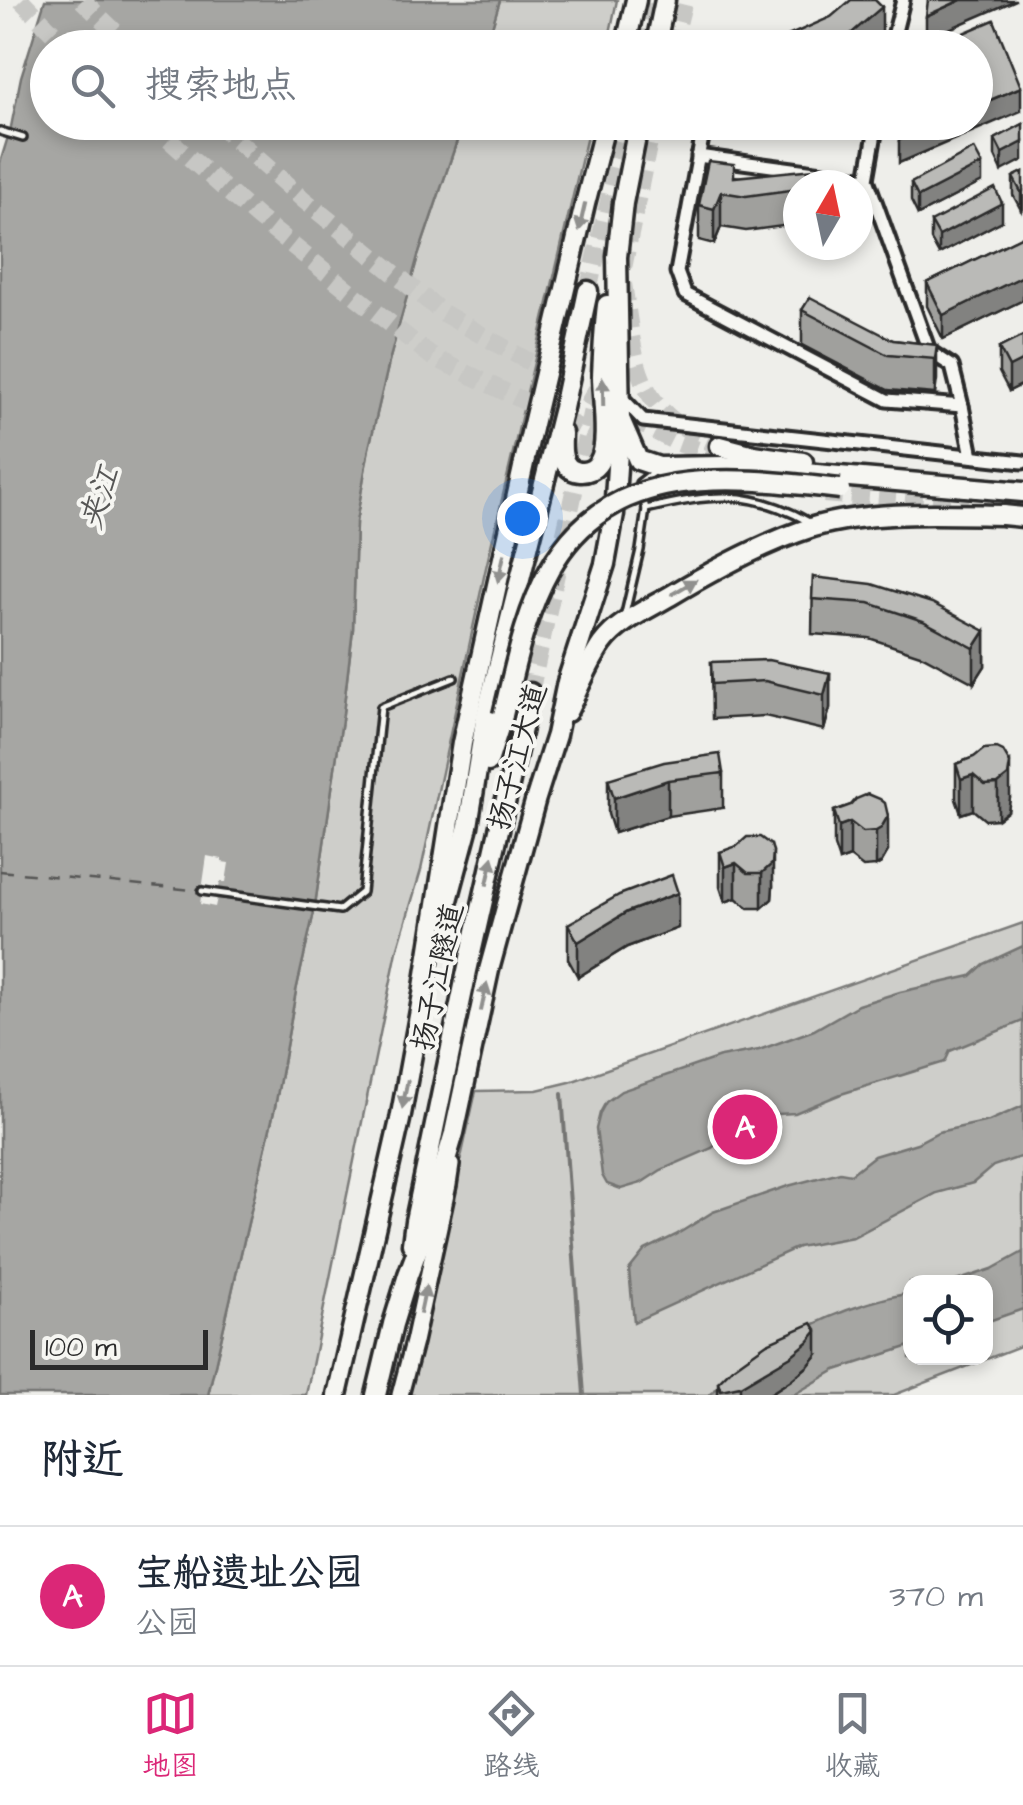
<!DOCTYPE html>
<html lang="zh">
<meta charset="utf-8">
<style>
:root{--surface:#fff;--page:#f6f6f7;--text:#1f2937;--muted:#747a83;--line:#e0e1e3;--accent:#db2777}
body{margin:0;font-family:"Architects Daughter","LXGW WenKai TC",sans-serif;background:var(--page);color:var(--text)}
.controls{position:absolute;right:30px;bottom:30px;display:grid;overflow:hidden;border-radius:20px;box-shadow:0 5px 15px #0003}
.controls button{width:90px;height:90px;display:grid;place-items:center;padding:0;border:0;border-bottom:2px solid var(--line);background:var(--surface);color:var(--text);font:50px sans-serif}
.compass{position:absolute;left:783px;top:170px;width:90px;height:90px;border-radius:50%;background:var(--surface);box-shadow:0 5px 15px #0003;rotate:9deg}
.scale{position:absolute;left:30px;bottom:25px;width:178px;box-sizing:border-box;padding-left:10px;border:5px solid #2b2b2b;border-top:0;font-size:28px;line-height:35px;white-space:nowrap;color:#2b2b2b;-webkit-text-stroke:8px #f6f6f2;paint-order:stroke}
.you{position:absolute;left:522px;top:518px;width:35px;height:35px;margin:-25px;border:8px solid #fff;border-radius:50%;background:#1a73e8;box-shadow:0 0 0 15px #1a73e833}
.badge{display:grid;place-items:center;width:65px;height:65px;border-radius:50%;background:var(--accent);color:#fff;font-size:32px;font-weight:700}
.pin{position:absolute;translate:-50% -50%;border:5px solid #fff;box-shadow:0 2px 10px #0006}
.list{margin:0;padding:0;list-style:none}
h2{display:flex;justify-content:space-between;align-items:center;height:130px;margin:0;padding:0 40px;font-size:42px}
h2 small{font-size:32px;font-weight:400;color:var(--muted)}
.list li{display:grid;grid-template-columns:65px 1fr auto;gap:30px;align-items:center;box-sizing:border-box;height:140px;padding:0 40px;border-top:2px solid var(--line)}
.list b{display:block;font-size:38px;white-space:nowrap}
.list p{margin:0;font-size:32px;white-space:nowrap;color:var(--muted)}
.list em{font-size:32px;font-style:normal;color:var(--muted)}
.icon{flex:none;width:55px;height:55px;fill:none;stroke:currentColor;stroke-width:2;stroke-linecap:round;stroke-linejoin:round}
.map{position:relative;flex:none;width:1023px;height:1395px;overflow:hidden}
.search{position:absolute;background:var(--surface);box-shadow:0 5px 15px #0003;left:30px;right:30px;top:30px;height:110px;display:flex;align-items:center;gap:25px;box-sizing:border-box;padding:0 35px;border-radius:55px;color:var(--muted);font-size:38px}
.sheet{height:270px;background:var(--surface)}
nav{display:flex;justify-content:space-around;align-items:center;box-sizing:border-box;height:140px;border-top:2px solid var(--line);background:var(--surface);font-size:28px;color:var(--muted)}
nav a{display:grid;justify-items:center;gap:5px}
nav .on{color:var(--accent)}
.map>svg:first-child{display:block}
.green{fill:#cececa;stroke:#7c7c7a;stroke-width:2.5;fill-rule:evenodd}
.water{fill:#a6a6a3;stroke:#757573;stroke-width:2.5}
.pier{fill:#eeeeea}
.lines{fill:none;stroke-linecap:round;stroke-linejoin:round}
.stream{stroke:#757573;stroke-width:4}
.ferry{stroke:#565655;stroke-width:2.5;stroke-dasharray:12 10;stroke-linecap:butt}
.trunk-tunnel{stroke:#c7c7c4;stroke-width:18;stroke-dasharray:18 9;stroke-linecap:butt}
.service-casing{stroke:#2b2b2b;stroke-width:12}
.minor-casing{stroke:#2b2b2b;stroke-width:19}
.secondary-casing{stroke:#2b2b2b;stroke-width:22}
.primary-casing{stroke:#2b2b2b;stroke-width:25}
.trunk-casing{stroke:#2b2b2b;stroke-width:25}
.service{stroke:#f6f6f2;stroke-width:5}
.minor{stroke:#f6f6f2;stroke-width:11}
.secondary{stroke:#f6f6f2;stroke-width:15}
.primary{stroke:#f6f6f2;stroke-width:18}
.trunk{stroke:#f6f6f2;stroke-width:18}
.trunk-bridge-casing{stroke:#2b2b2b;stroke-width:25;stroke-linecap:butt}
.trunk-bridge{stroke:#f6f6f2;stroke-width:18}
.wall{fill:#a0a09d;stroke:#2b2b2b;stroke-width:2.5}
.shaded-wall{fill:#828280;stroke:#2b2b2b;stroke-width:2.5}
.building{fill:#babab7;stroke:#2b2b2b;stroke-width:2.5}
.oneway{fill:#90908e}
.labels{text-anchor:middle;dominant-baseline:central;stroke-width:8;stroke-linejoin:round;paint-order:stroke}
.street-label{font-size:30px;fill:#2b2b2b;stroke:#f6f6f2}
.water-label{font-size:32px;font-style:italic;fill:#565655;stroke:#f6f6f2}
</style>
<div class="map">
<svg width="1023" height="1395" viewBox="0 0 1023 1395">
<rect width="100%" height="100%" fill="#eeeeea"/>
<filter id="ink" filterUnits="userSpaceOnUse"><feTurbulence type="fractalNoise" baseFrequency=".01" numOctaves="2"/><feDisplacementMap in="SourceGraphic" scale="20" xChannelSelector="R" yChannelSelector="G"/><feConvolveMatrix kernelMatrix="1 2 1 2 8 2 1 2 1" color-interpolation-filters="sRGB"/></filter>
<g filter="url(#ink)">
<g class="green">
<path d="M500,0H617L607,47H486Z"/>
<path d="M463,123H590L485,572L421,870L397,951L306,1395H208L275,1107L296,991L314,912L343,713L353,629L356,522L369,448L390,358L418,256Z"/>
<path d="M1023,923V1345L894,1395H408L476,1091L537,1090L570,1082ZM910,1282H986V1358H910Z"/>
</g>
<g class="water">
<path d="M45,0H500L486,47L48,48V122L463,123L418,256L390,358L369,448L356,522L353,629L343,713L314,912L296,991L275,1107L208,1395H0V163L11,127L21,77Z"/>
<path d="M1023,946V1021L950,1051L945,1062L841,1094L795,1113L759,1115L733,1125L726,1137L712,1148L661,1170L641,1183L621,1189L607,1184L602,1175L596,1129L600,1113L606,1102L621,1091L720,1057L759,1050L814,1030L858,1005L900,992L971,976L984,964Z"/>
<path d="M1023,1106V1156L993,1166L973,1183L937,1193L853,1237L798,1247L634,1322L629,1270L645,1250L676,1235L713,1212L788,1186L840,1172L851,1174L874,1156L917,1143L938,1132L989,1121Z"/>
<path d="M1023,1252V1309L986,1322V1282H953L992,1269Z"/>
<path d="M910,1293V1346L836,1370L793,1395H768C786,1383 803,1372 817,1355L729,1395H709C767,1343 833,1307 910,1293Z"/>
</g>
<path class="pier" d="M207,856L222,859V862L229,863L226,882H220L219,888L316,902L314,912L217,898L215,907L200,904Z"/>
<g class="lines">
<path class="stream" d="M562,1094L584,1395"/>
<path class="ferry" d="M0,871L202,891"/>
<g class="trunk-tunnel">
<path d="M21,0L68,48"/>
<path d="M82,0L132,48"/>
<path d="M644,48L657,0"/>
<path d="M672,48L684,0"/>
<path d="M149,122L258,218L431,356L615,445"/>
<path d="M216,122L304,200L443,313L616,411L676,442L717,457L740,462"/>
<path d="M623,268L653,122"/>
<path d="M623,284C636,362 632,410 715,444"/>
<path d="M588,291L627,122"/>
<path d="M824,494L968,507"/>
<path d="M530,693L596,391"/>
</g>
<defs>
<g id="service">
<path d="M0,131L23,138"/>
<path d="M653,472L639,483L646,509C711,494 749,488 809,522"/>
<path d="M624,618L640,550L646,509"/>
<path d="M202,891L340,910L362,892L381,707L454,678"/>
</g>
<g id="minor">
<path d="M891,48L903,0"/>
<path d="M733,122L703,132L677,272L685,294L887,400L962,406L972,456"/>
<path d="M877,122L867,179L929,351L952,366L962,406"/>
<path d="M698,156L867,179"/>
<path d="M620,396L643,420L1023,462"/>
</g>
<path id="secondary" d="M400,1395L414,1342L448,1185L451,1165"/>
<path id="primary" d="M1003,515L1023,517"/>
<g id="trunk">
<path d="M625,48L636,0"/>
<path d="M655,48L665,0"/>
<path d="M621,421L638,460L659,467L724,466L1023,492"/>
<path d="M562,433C562,440 561,450 563,457C567,475 590,477 599,462C610,445 602,398 602,376C603,353 604,329 607,305"/>
<path d="M720,446L754,455L803,462"/>
<path d="M567,712C578,690 588,664 602,644C618,622 646,610 670,596C715,569 763,543 813,527C870,510 944,514 1003,515"/>
<path d="M488,762L503,715"/>
<path d="M447,904L468,826L486,715L563,408L588,291"/>
<path d="M412,1244L415,1221L467,971L530,693"/>
<path d="M337,1395L400,1120L423,994L462,743L526,454L585,204L606,122"/>
<path d="M376,1395L393,1324L408,1275L426,1227L454,1133L489,970L536,798L556,735L567,682L605,564L614,514L620,420L617,257L623,203L639,122"/>
</g>
</defs>
<use href="#service" class="service-casing"/>
<use href="#minor" class="minor-casing"/>
<use href="#secondary" class="secondary-casing"/>
<use href="#primary" class="primary-casing"/>
<use href="#trunk" class="trunk-casing"/>
<use href="#service" class="service"/>
<use href="#minor" class="minor"/>
<use href="#secondary" class="secondary"/>
<use href="#primary" class="primary"/>
<use href="#trunk" class="trunk"/>
<defs>
<path id="trunk-bridge" d="M503,715C515,666 525,613 550,569C611,460 734,477 840,489"/>
</defs>
<use href="#trunk-bridge" class="trunk-bridge-casing"/>
<use href="#trunk-bridge" class="trunk-bridge"/>
</g>
<g class="wall">
<path d="M1023,124L1002,171L995,156V139Z"/>
<path d="M1023,172L1021,210L1013,195V177Z"/>
<path d="M734,176L798,185V224L746,231L721,227L714,244L699,240V205Z"/>
<path d="M982,182L918,215L911,201V183Z"/>
<path d="M1002,221L939,254L931,240V222Z"/>
<path d="M1023,236V300L943,339L927,306V283Z"/>
<path d="M802,310L893,340L937,345L935,394L888,390L802,345Z"/>
<path d="M1023,336V384L1009,391L999,372V348Z"/>
<path d="M813,577L985,631V666L974,683L923,656L869,638L812,634Z"/>
<path d="M711,662L830,673V708L824,730L765,716L712,719Z"/>
<path d="M974,757L1010,798L1008,811L998,819L985,820L973,810L961,814L956,799V764Z"/>
<path d="M723,773V808L668,816L614,833L608,814V779Z"/>
<path d="M868,794L888,851L881,863L876,866L863,867L850,857L839,861L834,846V811L851,805Z"/>
<path d="M771,845L773,886L772,899L762,908H748L736,898L725,902L720,887V852Z"/>
<path d="M568,924L678,928L627,947L578,977L568,959Z"/>
<path d="M817,1355L808,1366L791,1380L768,1395H718V1382Z"/>
</g>
<g class="shaded-wall">
<path d="M961,0H1016L926,39V16Z"/>
<path d="M882,7V42L876,48H826Z"/>
<path d="M1021,87V111L899,163V140L938,122H976V106Z"/>
<path d="M1023,142V160L1002,171V153Z"/>
<path d="M982,164V182L918,215V197Z"/>
<path d="M1023,191V209L1021,210V192Z"/>
<path d="M721,192V227L714,244V209Z"/>
<path d="M1002,203V221L939,254V236Z"/>
<path d="M1023,276V300L943,339V315Z"/>
<path d="M937,345V380L935,394V359Z"/>
<path d="M1023,360V384L1009,391V367Z"/>
<path d="M985,631V666L974,683V648Z"/>
<path d="M830,673V708L824,730V695Z"/>
<path d="M1010,763V798L1008,811L998,819V784Z"/>
<path d="M973,775V810L961,814V779Z"/>
<path d="M668,780V816L614,833V798Z"/>
<path d="M888,816V851L881,863L876,866V831Z"/>
<path d="M850,822V857L839,861V826Z"/>
<path d="M773,851V886L772,899L762,908V873Z"/>
<path d="M736,863V898L725,902V867Z"/>
<path d="M678,893V928L627,947L578,977V942L627,912Z"/>
<path d="M817,1331V1355L808,1366L791,1380L768,1395H740V1386Z"/>
</g>
<g class="building">
<path d="M851,0H875L882,7L845,39L826,48H738L737,46L781,39L831,17Z"/>
<path d="M928,0H961L926,16Z"/>
<path d="M994,20L1021,87L976,106V48H928Z"/>
<path d="M902,122H938L899,140Z"/>
<path d="M1023,124V142L1002,153L995,139Z"/>
<path d="M974,149L982,164L918,197L911,183Z"/>
<path d="M708,161L734,164V177L814,169L818,185H798V189L746,196L721,192L714,209L699,205Z"/>
<path d="M1023,172V191L1021,192L1013,177Z"/>
<path d="M995,188L1002,203L939,236L931,222Z"/>
<path d="M1023,236V276L943,315L927,283Z"/>
<path d="M810,297L893,340L937,345L935,359L888,355L802,310Z"/>
<path d="M1023,336V360L1009,367L999,348Z"/>
<path d="M813,577L872,584L932,603L985,631L974,648L923,621L869,603L812,599Z"/>
<path d="M768,660L830,673L824,695L765,681L712,684L711,662Z"/>
<path d="M997,748L1003,751L1010,763L1008,776L998,784L985,785L973,775L961,779L956,764L974,757L984,749Z"/>
<path d="M720,754L723,773L668,780L614,798L608,779L664,762Z"/>
<path d="M868,794L880,799L885,803L888,816L881,828L876,831L863,832L850,822L839,826L834,811L851,805L856,799Z"/>
<path d="M747,837H760L771,845L773,851L772,864L762,873H748L736,863L725,867L720,852L737,846Z"/>
<path d="M672,875L678,893L627,912L578,942L568,924L619,895Z"/>
<path d="M812,1323L817,1331L808,1342L791,1356L740,1386L721,1390L718,1382L732,1368L767,1343Z"/>
</g>
<defs><path id="oneway-solid" d="M-6-.8H1V-3.2L6.5 0L1 3.2V.8H-6Z" transform="scale(2.5)"/></defs>
<g class="oneway">
<use href="#oneway-solid" transform="translate(582 217) rotate(103)"/>
<use href="#oneway-solid" transform="translate(603 392) rotate(-91)"/>
<use href="#oneway-solid" transform="translate(501 568) rotate(103)"/>
<use href="#oneway-solid" transform="translate(684 587) rotate(-31)"/>
<use href="#oneway-solid" transform="translate(490 871) rotate(-77)"/>
<use href="#oneway-solid" transform="translate(484 997) rotate(-78)"/>
<use href="#oneway-solid" transform="translate(405 1094) rotate(101)"/>
<use href="#oneway-solid" transform="translate(423 1300) rotate(-78)"/>
</g>
</g>
<g class="labels">
<g class="street-label">
<text transform="translate(518 757) rotate(-75)">扬子江大道</text>
<text transform="translate(438 977) rotate(-78)">扬子江隧道</text>
</g>
<g class="water-label">
<text transform="translate(100 498) rotate(-71)">夹江</text>
</g>
</g>
</svg>
<div class="controls">
<button><svg class="icon" aria-label="locate" viewBox="0 0 24 24"><circle cx="12" cy="12" r="6"/><path d="M12 2v4M12 18v4M2 12h4M18 12h4"/></svg></button>
</div>
<svg class="compass" viewBox="-18 -18 36 36"><path d="M0-13l5 13h-10z" fill="#e53935"/><path d="M0 13l5-13h-10z" fill="#747a83"/></svg>
<div class="scale">100 m</div>
<div class="you"></div>
<div class="pin badge" style="left:745px;top:1127px">A</div>
<div class="search"><svg class="icon" aria-label="search" viewBox="0 0 24 24"><circle cx="10" cy="10" r="6"/><path d="M15 15l6 6"/></svg>搜索地点</div>
</div>
<section class="sheet">
<h2>附近<small></small></h2>
<ul class="list">
<li><span class="badge">A</span><div><b>宝船遗址公园</b><p>公园</p></div><em>370 m</em></li>
</ul>
</section>
<nav>
<a class="on"><svg class="icon" aria-label="map" viewBox="0 0 24 24"><path d="M3 6l6-2 6 2 6-2v14l-6 2-6-2-6 2zM9 4v14M15 6v14"/></svg>地图</a>
<a><svg class="icon" aria-label="directions" viewBox="0 0 24 24"><path d="M12 3l9 9-9 9-9-9zM9 14v-3h6M13 9l2 2-2 2"/></svg>路线</a>
<a><svg class="icon" aria-label="saved" viewBox="0 0 24 24"><path d="M7 4h10v16l-5-4-5 4z"/></svg>收藏</a>
</nav>
